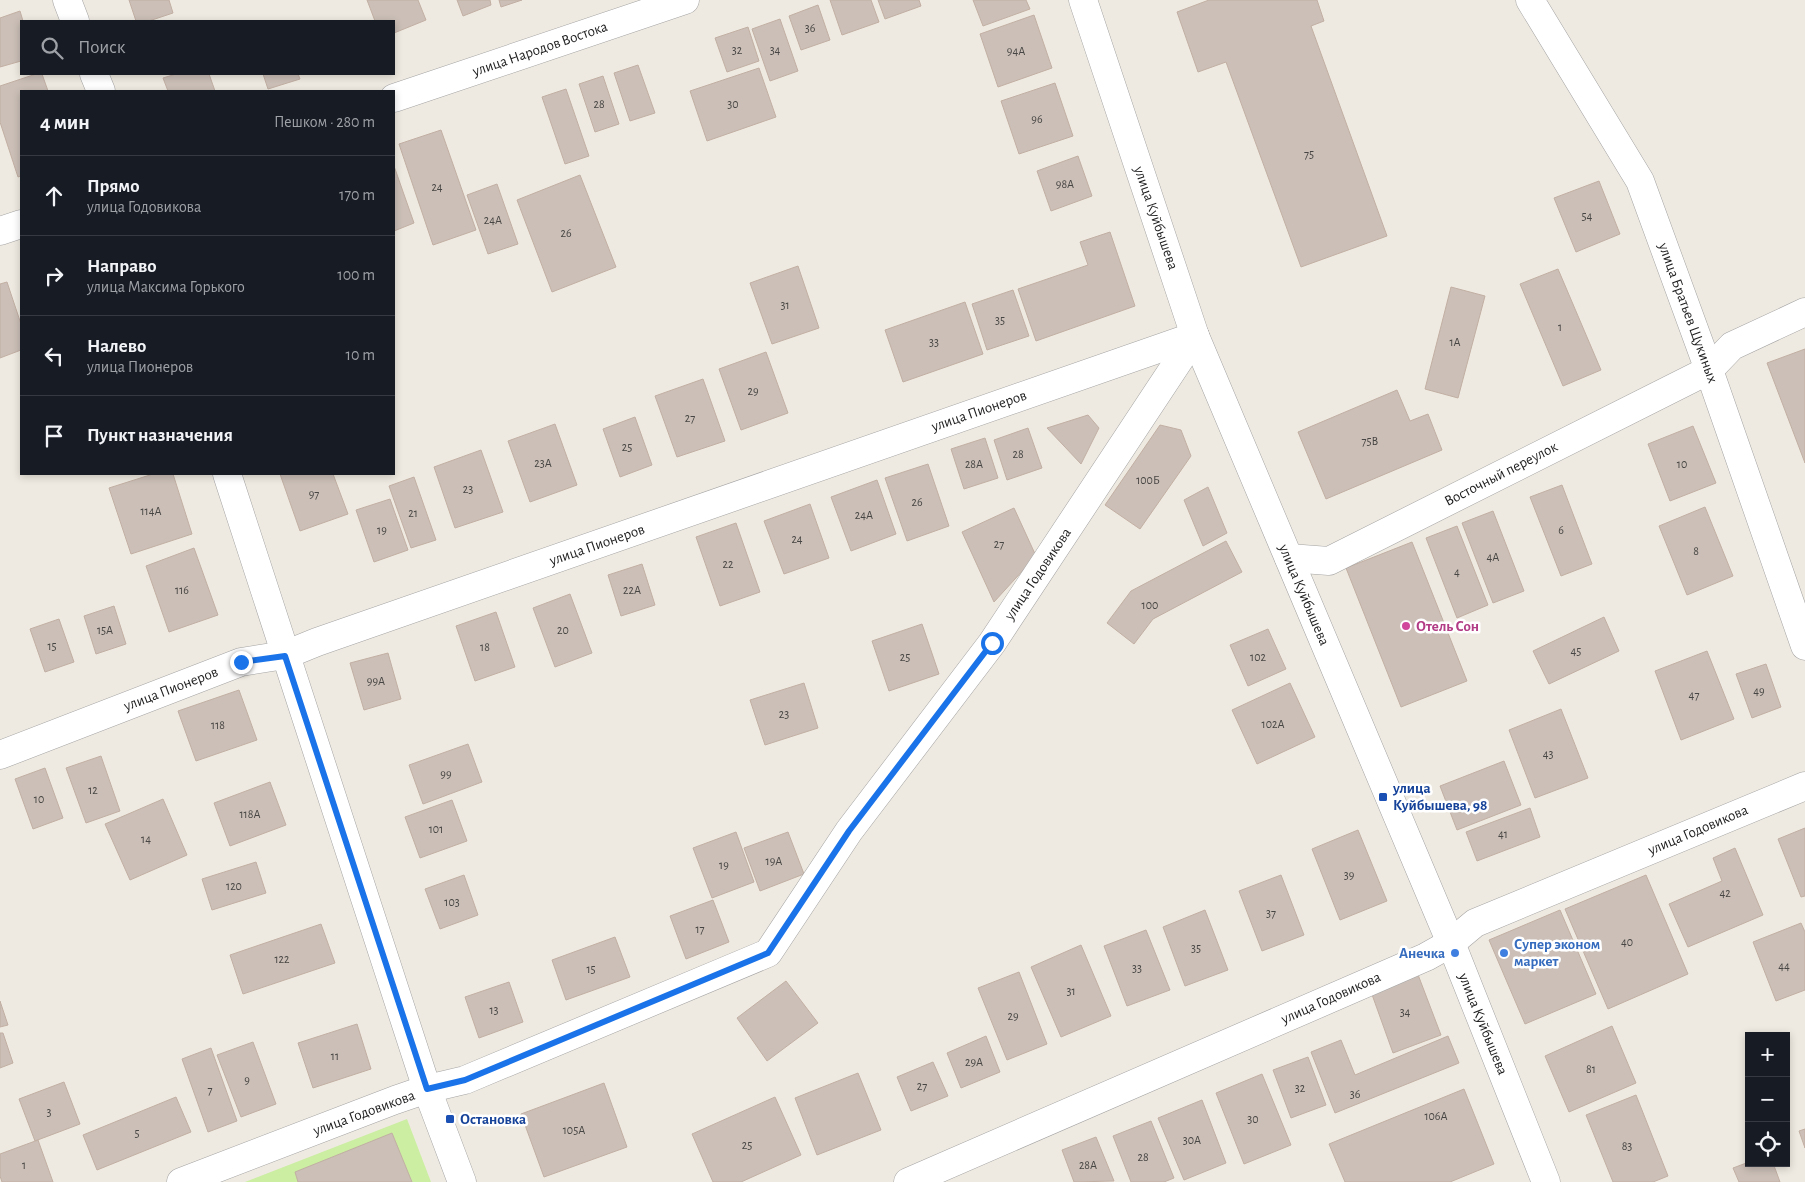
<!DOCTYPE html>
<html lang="ru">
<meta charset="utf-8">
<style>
:root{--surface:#171b24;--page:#242831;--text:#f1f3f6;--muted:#9ea1a6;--line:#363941}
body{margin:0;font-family:"Alegreya Sans",sans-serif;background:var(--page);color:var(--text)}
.controls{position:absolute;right:15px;bottom:15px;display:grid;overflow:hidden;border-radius:0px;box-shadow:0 2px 8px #0003}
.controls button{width:45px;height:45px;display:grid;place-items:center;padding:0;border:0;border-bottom:1px solid var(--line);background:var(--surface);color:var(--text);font:25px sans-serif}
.stop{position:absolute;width:15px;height:15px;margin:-11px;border:4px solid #1a73e8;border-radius:50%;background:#fff}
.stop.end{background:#1a73e8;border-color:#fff;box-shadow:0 1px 5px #0008}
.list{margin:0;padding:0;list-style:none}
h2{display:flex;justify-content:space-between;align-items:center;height:65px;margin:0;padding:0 20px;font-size:21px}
h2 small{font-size:16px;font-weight:400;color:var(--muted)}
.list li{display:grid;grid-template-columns:32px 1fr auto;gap:15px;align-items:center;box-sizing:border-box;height:80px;padding:0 20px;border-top:1px solid var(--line)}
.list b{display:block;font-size:19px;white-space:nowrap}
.list p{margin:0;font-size:16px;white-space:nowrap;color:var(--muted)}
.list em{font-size:16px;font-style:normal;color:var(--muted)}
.icon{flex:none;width:28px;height:28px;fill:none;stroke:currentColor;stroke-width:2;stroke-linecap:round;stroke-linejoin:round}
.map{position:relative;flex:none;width:1805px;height:1182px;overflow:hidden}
.search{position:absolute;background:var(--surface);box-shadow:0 2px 8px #0003;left:20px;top:20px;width:375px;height:55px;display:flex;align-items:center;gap:12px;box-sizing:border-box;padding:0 18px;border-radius:0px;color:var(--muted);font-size:19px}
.panel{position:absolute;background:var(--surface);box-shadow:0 2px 8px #0003;left:20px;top:90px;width:375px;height:385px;border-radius:0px}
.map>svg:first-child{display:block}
.grass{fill:#cbeea2}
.building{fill:#cbbfb7;stroke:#c2afa3}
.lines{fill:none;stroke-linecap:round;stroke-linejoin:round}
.minor-casing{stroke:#a4a4a4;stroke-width:29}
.minor{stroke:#fff;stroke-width:28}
.route{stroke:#1a73e8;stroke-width:6}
.hotel-dot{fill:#d1479c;stroke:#fff;stroke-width:2}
.transit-dot{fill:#1a4fb4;stroke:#fff;stroke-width:2}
.shop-dot{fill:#3f7fe0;stroke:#fff;stroke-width:2}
.labels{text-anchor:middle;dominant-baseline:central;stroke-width:5;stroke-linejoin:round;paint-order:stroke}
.number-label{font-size:12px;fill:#484644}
.street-label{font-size:15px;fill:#1d1d1d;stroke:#fff}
.hotel-label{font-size:15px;font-weight:bold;fill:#b23c85;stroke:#fff;text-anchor:start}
.transit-label{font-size:15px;font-weight:bold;fill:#164399;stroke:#fff;text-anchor:start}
.shop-label{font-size:15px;font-weight:bold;fill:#366cbe;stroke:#fff;text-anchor:start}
</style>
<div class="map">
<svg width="1805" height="1182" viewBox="0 0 1805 1182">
<rect width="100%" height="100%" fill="#efeae1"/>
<path class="grass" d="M407,1119L431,1182H245Z"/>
<g class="building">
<path d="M129,0H169L173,13L149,21H136Z"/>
<path d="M367,0H418L426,20L394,33V21H375Z"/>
<path d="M457,0H490L491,5L463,16Z"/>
<path d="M499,0H522L501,7Z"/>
<path d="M830,0H871L879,22L842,35Z"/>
<path d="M878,0H919L921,6L885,19Z"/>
<path d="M973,0H1026L1030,9L983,26Z"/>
<path d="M1209,0H1317L1324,21L1311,26L1387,236L1301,267L1226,62L1198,72L1177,12Z"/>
<path d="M818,5L830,40L801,50L789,16Z"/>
<path d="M20,11L23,21H21V61L0,67V18Z"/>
<path d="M1034,15L1052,68L998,87L980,34Z"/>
<path d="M780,19L798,71L770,81L752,29Z"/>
<path d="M748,27L759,61L727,72L715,38Z"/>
<path d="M638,65L655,113L630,121L614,73Z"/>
<path d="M759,68L776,117L707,141L690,91Z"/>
<path d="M36,74H42L48,91H21V176L18,177L0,122V86Z"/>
<path d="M176,74H209L215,91H168L163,78Z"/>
<path d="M263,74H298L300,79L268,89Z"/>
<path d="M603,76L619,124L595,132L579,84Z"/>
<path d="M1055,83L1073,136L1019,154L1001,101Z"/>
<path d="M566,89L589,156L565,164L542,97Z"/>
<path d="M441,130L476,230L433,245L399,144Z"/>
<path d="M1078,156L1092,196L1051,211L1037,171Z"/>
<path d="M394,166L414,223L394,231Z"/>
<path d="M580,175L616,267L552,292L517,200Z"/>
<path d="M1599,181L1620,234L1576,252L1554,198Z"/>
<path d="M497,184L518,244L488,254L467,195Z"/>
<path d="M1110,232L1135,306L1036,341L1018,289L1088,265L1080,242Z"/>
<path d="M798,266L819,328L772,344L750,283Z"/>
<path d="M1558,269L1601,370L1563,386L1520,284Z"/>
<path d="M7,282L21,324V350L0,358V284Z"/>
<path d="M1451,287L1485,296L1458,398L1425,389Z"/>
<path d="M1013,290L1029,336L987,350L972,304Z"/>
<path d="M965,302L983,354L903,382L885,330Z"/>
<path d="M1805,349V463L1767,363Z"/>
<path d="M766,352L788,413L741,430L719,369Z"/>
<path d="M703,379L725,441L677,457L655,396Z"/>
<path d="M1397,390L1410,421L1428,414L1442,450L1326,499L1298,432Z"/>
<path d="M1088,415L1099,428L1081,464L1047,428Z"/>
<path d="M635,417L652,465L620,477L603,429Z"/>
<path d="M555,424L577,485L530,502L508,441Z"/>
<path d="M1160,425L1181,430L1191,456L1140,529L1105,505Z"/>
<path d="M1693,426L1716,483L1670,501L1648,444Z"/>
<path d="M1028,428L1042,468L1007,480L994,440Z"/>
<path d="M985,438L998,478L964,489L951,449Z"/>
<path d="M481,450L503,512L455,528L434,467Z"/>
<path d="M928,464L949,526L907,541L885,478Z"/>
<path d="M153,474H173L192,534L131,554L109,488Z"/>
<path d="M280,474H333L348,514L300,531Z"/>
<path d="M414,477L436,540L411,548L389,486Z"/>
<path d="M877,480L896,534L851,551L831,497Z"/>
<path d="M1562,485L1592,564L1561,576L1530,497Z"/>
<path d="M1208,487L1227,533L1203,546L1184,500Z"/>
<path d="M390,499L408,550L374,562L356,510Z"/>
<path d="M810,504L829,558L784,574L764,521Z"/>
<path d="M1705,507L1733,576L1687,595L1659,526Z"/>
<path d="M1014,508L1036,556L994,602L962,532Z"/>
<path d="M1493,511L1524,591L1493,603L1462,523Z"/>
<path d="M736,523L760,592L720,606L696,537Z"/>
<path d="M1457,526L1488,605L1457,618L1426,538Z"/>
<path d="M1226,541L1242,572L1153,619L1134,644L1107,623L1131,591Z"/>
<path d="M1412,542L1467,681L1401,707L1346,568Z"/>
<path d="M194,548L218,615L169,632L146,566Z"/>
<path d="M642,564L655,605L621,616L608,575Z"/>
<path d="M570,594L592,653L555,667L533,608Z"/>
<path d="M114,606L126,644L96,654L84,616Z"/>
<path d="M496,612L515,667L475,681L456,626Z"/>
<path d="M1604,617L1619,651L1549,684L1533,651Z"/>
<path d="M59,619L74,662L45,672L30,629Z"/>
<path d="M922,624L939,674L889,691L872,641Z"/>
<path d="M1268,629L1286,669L1248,686L1230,645Z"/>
<path d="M1707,651L1734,719L1681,740L1655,671Z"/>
<path d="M388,653L401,699L364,710L350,663Z"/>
<path d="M1766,664L1781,707L1752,718L1736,674Z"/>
<path d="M804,683L818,728L765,745L750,700Z"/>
<path d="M1290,683L1315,737L1257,764L1232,710Z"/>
<path d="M239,690L257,740L196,761L178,711Z"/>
<path d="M1561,709L1588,778L1535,798L1509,730Z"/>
<path d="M468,744L482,782L423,804L409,765Z"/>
<path d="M101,756L120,811L86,823L66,768Z"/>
<path d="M1504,761L1521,805L1457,830L1440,786Z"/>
<path d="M45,768L63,818L33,829L15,779Z"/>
<path d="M270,782L286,825L230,846L214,803Z"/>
<path d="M163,799L187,855L130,880L105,824Z"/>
<path d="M452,800L467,841L420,858L405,817Z"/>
<path d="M1530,808L1540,837L1477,861L1466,832Z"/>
<path d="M1805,828V896L1801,897L1778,839Z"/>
<path d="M1358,830L1387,901L1340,920L1312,849Z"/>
<path d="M736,832L754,882L712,898L693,848Z"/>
<path d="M788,832L804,874L760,891L744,848Z"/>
<path d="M1735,848L1763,915L1688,947L1669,904L1722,881L1713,858Z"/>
<path d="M256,862L266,893L212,910L202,879Z"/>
<path d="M464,875L478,915L440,929L425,889Z"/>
<path d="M1281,875L1304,935L1262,951L1239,891Z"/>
<path d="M1646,875L1688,974L1608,1009L1565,909Z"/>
<path d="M713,900L729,942L686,959L670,916Z"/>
<path d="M1205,910L1228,970L1185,986L1163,927Z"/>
<path d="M1560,910L1596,994L1525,1024L1489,940Z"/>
<path d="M1801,923L1805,932V990L1776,1001L1753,942Z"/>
<path d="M321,924L335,963L243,994L230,955Z"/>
<path d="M1146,930L1170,990L1127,1006L1104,946Z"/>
<path d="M615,937L630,977L566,1000L552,960Z"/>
<path d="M1081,945L1111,1016L1061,1037L1031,967Z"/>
<path d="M1019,972L1047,1044L1007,1060L978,988Z"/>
<path d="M1417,972L1441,1035L1393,1053L1370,989Z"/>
<path d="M786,981L818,1023L767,1061L737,1018Z"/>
<path d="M509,982L523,1022L479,1038L465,997Z"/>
<path d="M0,1001L8,1025L0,1027Z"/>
<path d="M357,1024L371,1069L313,1088L298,1043Z"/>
<path d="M1612,1026L1636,1083L1569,1112L1545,1056Z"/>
<path d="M0,1033H3L13,1063L0,1068Z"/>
<path d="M986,1036L1000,1072L961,1088L947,1053Z"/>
<path d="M1448,1036L1459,1063L1335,1113L1311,1052L1341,1040L1355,1075Z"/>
<path d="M253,1042L276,1104L241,1117L217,1055Z"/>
<path d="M211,1048L237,1121L208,1132L182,1059Z"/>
<path d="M1308,1057L1326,1105L1291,1118L1273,1070Z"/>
<path d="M933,1062L948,1096L911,1111L897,1077Z"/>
<path d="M858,1073L881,1130L817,1155L795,1098Z"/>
<path d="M1262,1074L1291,1145L1244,1164L1216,1093Z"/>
<path d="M64,1082L80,1124L35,1141L19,1099Z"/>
<path d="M604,1083L627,1147L544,1177L521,1114Z"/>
<path d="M1464,1089L1494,1164L1450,1182H1345L1329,1144Z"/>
<path d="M1636,1095L1668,1176L1653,1182H1613L1586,1115Z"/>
<path d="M176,1097L191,1132L97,1170L83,1135Z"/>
<path d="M775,1097L801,1155L741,1182H713L692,1134Z"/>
<path d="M1202,1100L1226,1163L1184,1180L1158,1118Z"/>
<path d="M1151,1121L1174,1178L1164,1182H1131L1113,1136Z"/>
<path d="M1805,1129V1148L1799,1131Z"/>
<path d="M392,1133L412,1182H298L295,1172Z"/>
<path d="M1096,1137L1114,1181L1074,1182L1062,1150Z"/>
<path d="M38,1140L53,1182H2L0,1176V1154Z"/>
<path d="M1749,1162L1773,1163L1780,1182H1739L1733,1168Z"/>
</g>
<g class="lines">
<defs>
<g id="minor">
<path d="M67,0L75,21"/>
<path d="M1083,0L1195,336L1451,943L1546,1182"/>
<path d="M1530,0L1640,181L1709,370L1805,646"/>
<path d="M94,74L101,91"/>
<path d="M394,98L685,0"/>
<path d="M0,231L21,224"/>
<path d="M227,474L427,1089L462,1182"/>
<path d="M1289,558L1329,561L1709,370L1732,346L1805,312"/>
<path d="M0,755L241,662L285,655L317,642L1195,336"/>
<path d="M181,1182L395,1100L427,1089L465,1080L768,953L849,831L992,643L1195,336"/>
<path d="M908,1182L1426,957L1451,943L1475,923L1805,786"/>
</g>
</defs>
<use href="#minor" class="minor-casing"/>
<use href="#minor" class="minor"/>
</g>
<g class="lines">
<path class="route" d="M241,662L285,656L427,1089L465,1080L768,953L849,831L992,643"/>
</g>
<circle class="hotel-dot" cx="1406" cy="626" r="5"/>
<g class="transit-dot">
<rect x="1378" y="792" width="10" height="10" rx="2.5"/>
<rect x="445" y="1114" width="10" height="10" rx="2.5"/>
</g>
<g class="shop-dot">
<circle cx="1455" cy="953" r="5"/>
<circle cx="1504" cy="953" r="5"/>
</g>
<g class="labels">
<g class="number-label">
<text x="810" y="28">36</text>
<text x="737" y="50">32</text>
<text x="775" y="50">34</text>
<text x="1016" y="51">94А</text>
<text x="599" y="104">28</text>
<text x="733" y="104">30</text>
<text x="1037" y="119">96</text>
<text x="1309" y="154">75</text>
<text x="1065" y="184">98А</text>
<text x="437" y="187">24</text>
<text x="1587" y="216">54</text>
<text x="493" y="220">24А</text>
<text x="566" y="233">26</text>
<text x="785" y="305">31</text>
<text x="1000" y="320">35</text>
<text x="1560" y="327">1</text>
<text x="934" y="342">33</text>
<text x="1455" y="342">1А</text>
<text x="753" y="391">29</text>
<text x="690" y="418">27</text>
<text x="1370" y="441">75В</text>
<text x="627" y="447">25</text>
<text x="1018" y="454">28</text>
<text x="543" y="463">23А</text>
<text x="974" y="464">28А</text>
<text x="1682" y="464">10</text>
<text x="1148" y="480">100Б</text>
<text x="468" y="489">23</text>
<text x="314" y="494">97</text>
<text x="917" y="502">26</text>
<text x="151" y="511">114А</text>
<text x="413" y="513">21</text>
<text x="864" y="515">24А</text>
<text x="382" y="530">19</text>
<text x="1561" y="530">6</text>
<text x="797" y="539">24</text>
<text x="999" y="544">27</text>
<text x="1696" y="551">8</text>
<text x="1493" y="557">4А</text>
<text x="728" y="564">22</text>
<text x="1457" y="572">4</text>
<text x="182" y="590">116</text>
<text x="632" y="590">22А</text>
<text x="1150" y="605">100</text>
<text x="105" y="630">15А</text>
<text x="563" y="630">20</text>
<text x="52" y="646">15</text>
<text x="485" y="647">18</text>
<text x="1576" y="651">45</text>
<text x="905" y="657">25</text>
<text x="1258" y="657">102</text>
<text x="376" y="681">99А</text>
<text x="1759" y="691">49</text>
<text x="1694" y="695">47</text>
<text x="784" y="714">23</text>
<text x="1273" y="724">102А</text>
<text x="218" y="725">118</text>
<text x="1548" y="754">43</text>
<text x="446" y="774">99</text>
<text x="93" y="790">12</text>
<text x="39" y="799">10</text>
<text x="250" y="814">118А</text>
<text x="436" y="829">101</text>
<text x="1503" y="834">41</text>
<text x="146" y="839">14</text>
<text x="774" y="861">19А</text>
<text x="724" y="865">19</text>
<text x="1349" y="875">39</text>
<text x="234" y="886">120</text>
<text x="1725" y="893">42</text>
<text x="452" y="902">103</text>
<text x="1271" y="913">37</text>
<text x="700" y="929">17</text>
<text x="1627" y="942">40</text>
<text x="1196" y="948">35</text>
<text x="282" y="959">122</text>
<text x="1784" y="966">44</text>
<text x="1137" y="968">33</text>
<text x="591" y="969">15</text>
<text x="1071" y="991">31</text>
<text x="494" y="1010">13</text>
<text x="1405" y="1012">34</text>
<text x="1013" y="1016">29</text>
<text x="335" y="1056">11</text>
<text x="974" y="1062">29А</text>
<text x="1591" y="1069">81</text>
<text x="247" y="1080">9</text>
<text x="922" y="1086">27</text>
<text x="1300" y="1088">32</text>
<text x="210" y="1090">7</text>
<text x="1355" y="1094">36</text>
<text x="49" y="1112">3</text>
<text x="1436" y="1116">106А</text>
<text x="1253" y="1119">30</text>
<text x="574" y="1130">105А</text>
<text x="137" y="1133">5</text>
<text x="1192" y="1140">30А</text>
<text x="747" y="1145">25</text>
<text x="1627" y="1146">83</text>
<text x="1143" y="1157">28</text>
<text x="24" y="1165">1</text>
<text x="1088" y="1165">28А</text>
</g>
<g class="street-label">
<text transform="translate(540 49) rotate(-19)">улица Народов Востока</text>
<text transform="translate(1156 218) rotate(71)">улица Куйбышева</text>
<text transform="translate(1688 313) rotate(70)">улица Братьев Щукиных</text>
<text transform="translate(979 411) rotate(-19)">улица Пионеров</text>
<text transform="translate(1501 474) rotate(-27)">Восточный переулок</text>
<text transform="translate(597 545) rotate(-19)">улица Пионеров</text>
<text transform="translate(1038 574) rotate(-56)">улица Годовикова</text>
<text transform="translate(1304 595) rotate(67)">улица Куйбышева</text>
<text transform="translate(171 689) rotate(-21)">улица Пионеров</text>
<text transform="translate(1698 830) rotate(-23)">улица Годовикова</text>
<text transform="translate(1331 998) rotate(-24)">улица Годовикова</text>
<text transform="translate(1483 1024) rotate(68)">улица Куйбышева</text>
<text transform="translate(364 1113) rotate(-20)">улица Годовикова</text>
</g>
<g class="hotel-label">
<text x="1416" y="626">Отель Сон</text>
</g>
<g class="transit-label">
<text x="1393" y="788">улица<tspan x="1393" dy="17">Куйбышева, 98</tspan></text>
<text x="460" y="1119">Остановка</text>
</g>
<g class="shop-label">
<text x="1514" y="944">Супер эконом<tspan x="1514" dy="17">маркет</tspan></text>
<text x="1445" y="953" text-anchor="end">Анечка</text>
</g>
</g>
</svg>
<div class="controls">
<button>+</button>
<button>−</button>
<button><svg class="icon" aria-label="locate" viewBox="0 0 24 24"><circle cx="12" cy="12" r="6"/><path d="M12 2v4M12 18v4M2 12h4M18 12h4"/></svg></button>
</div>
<div class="stop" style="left:992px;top:643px"></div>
<div class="stop end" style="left:241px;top:662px"></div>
<div class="search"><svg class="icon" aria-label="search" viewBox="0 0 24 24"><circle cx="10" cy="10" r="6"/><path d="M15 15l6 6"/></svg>Поиск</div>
<section class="panel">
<h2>4 мин<small>Пешком · 280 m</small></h2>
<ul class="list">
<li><svg class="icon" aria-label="ahead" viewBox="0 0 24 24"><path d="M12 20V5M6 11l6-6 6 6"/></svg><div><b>Прямо</b><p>улица Годовикова</p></div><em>170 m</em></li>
<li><svg class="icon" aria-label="right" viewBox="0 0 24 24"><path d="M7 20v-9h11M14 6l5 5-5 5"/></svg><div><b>Направо</b><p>улица Максима Горького</p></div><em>100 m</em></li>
<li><svg class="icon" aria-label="left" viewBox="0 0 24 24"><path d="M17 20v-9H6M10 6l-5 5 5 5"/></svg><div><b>Налево</b><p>улица Пионеров</p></div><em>10 m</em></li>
<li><svg class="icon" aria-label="arrive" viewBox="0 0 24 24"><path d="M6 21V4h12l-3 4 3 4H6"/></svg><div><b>Пункт назначения</b></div></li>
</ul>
</section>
</div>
